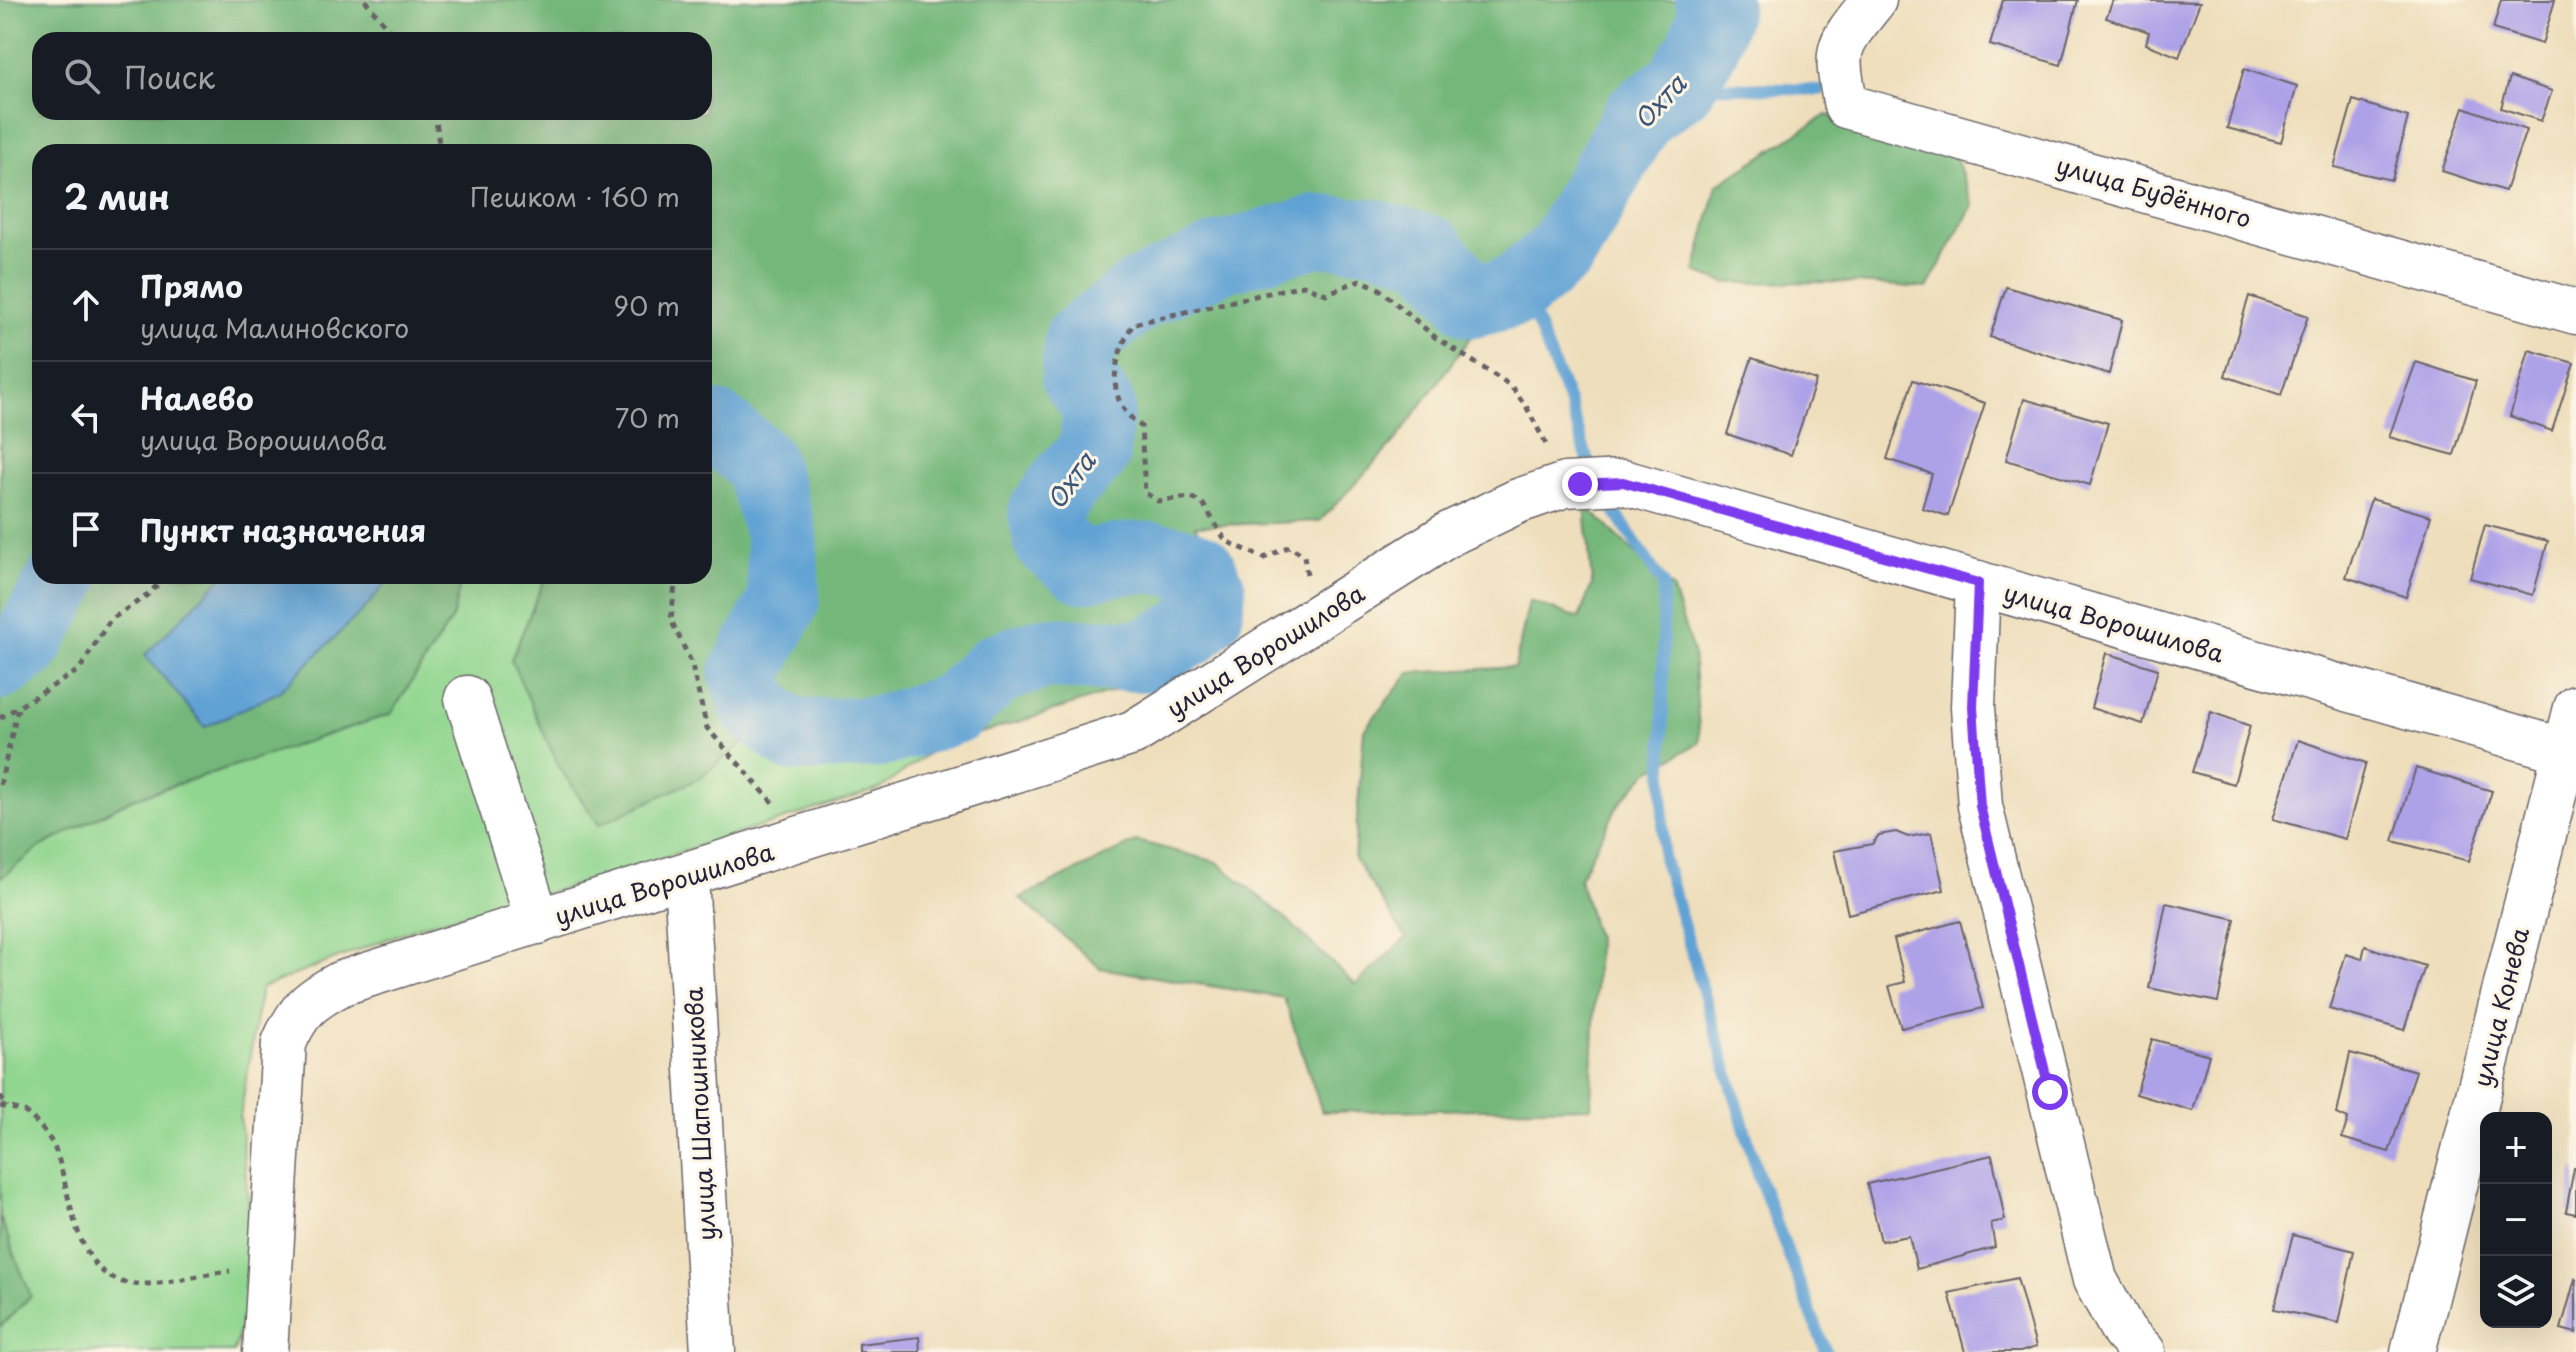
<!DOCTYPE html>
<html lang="ru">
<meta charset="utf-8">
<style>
:root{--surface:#171b24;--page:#242831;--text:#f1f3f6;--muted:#9ea1a6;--line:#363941}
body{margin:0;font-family:"Playpen Sans",sans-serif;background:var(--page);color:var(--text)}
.controls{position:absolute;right:24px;bottom:24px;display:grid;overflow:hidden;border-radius:16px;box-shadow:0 8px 32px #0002}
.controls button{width:72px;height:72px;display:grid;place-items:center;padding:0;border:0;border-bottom:2px solid var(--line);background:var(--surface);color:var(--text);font:40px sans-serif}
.stop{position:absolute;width:24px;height:24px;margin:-18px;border:6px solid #7c3aed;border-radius:50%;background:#fff}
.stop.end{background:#7c3aed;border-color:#fff;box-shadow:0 2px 8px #0008}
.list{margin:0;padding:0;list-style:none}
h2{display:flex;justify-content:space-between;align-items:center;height:104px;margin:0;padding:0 32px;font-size:34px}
h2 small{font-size:26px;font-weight:400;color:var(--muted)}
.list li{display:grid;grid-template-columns:52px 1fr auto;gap:24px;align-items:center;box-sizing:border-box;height:112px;padding:0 32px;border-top:2px solid var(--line)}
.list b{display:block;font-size:30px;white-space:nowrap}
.list p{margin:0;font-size:26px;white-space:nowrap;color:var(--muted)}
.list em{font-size:26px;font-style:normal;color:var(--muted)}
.icon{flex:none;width:44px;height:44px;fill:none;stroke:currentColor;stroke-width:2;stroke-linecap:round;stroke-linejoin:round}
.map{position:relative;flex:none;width:2576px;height:1352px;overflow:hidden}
.search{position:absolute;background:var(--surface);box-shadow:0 8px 32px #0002;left:32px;top:32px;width:680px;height:88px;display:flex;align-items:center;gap:20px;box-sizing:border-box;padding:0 28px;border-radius:24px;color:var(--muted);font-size:30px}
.panel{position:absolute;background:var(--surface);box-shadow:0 8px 32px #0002;left:32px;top:144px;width:680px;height:440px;border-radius:24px}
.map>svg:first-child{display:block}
.green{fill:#91d690;stroke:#5a7c66;stroke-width:2}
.forest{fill:#74b77a;stroke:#4b6c5a;stroke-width:2;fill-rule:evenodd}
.water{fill:#61a2d4;stroke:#426288;stroke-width:2}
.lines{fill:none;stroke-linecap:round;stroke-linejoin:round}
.stream{stroke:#61a2d4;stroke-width:12}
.river{stroke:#61a2d4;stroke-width:72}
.building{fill:#ada1e8}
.minor-casing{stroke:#696468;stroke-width:47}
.path{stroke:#696468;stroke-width:5;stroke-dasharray:6 6;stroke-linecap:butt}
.minor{stroke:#fff;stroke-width:44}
.route{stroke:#7c3aed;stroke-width:10}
.labels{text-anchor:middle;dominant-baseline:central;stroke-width:6;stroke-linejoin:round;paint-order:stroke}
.street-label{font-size:24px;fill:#22223b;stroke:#fcf5e5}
.water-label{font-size:26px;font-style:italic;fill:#3b5578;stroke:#fcf5e5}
</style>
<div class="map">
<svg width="2576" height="1352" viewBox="0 0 2576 1352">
<rect width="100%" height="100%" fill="#fcf5e5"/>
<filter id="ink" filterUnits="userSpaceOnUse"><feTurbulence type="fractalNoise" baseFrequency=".0125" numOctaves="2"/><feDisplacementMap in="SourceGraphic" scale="16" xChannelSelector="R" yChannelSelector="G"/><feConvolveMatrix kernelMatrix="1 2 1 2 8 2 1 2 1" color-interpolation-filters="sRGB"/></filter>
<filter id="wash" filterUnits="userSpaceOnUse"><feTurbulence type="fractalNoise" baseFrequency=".006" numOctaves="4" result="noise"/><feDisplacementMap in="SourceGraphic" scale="32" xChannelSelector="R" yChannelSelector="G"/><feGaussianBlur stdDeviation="1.8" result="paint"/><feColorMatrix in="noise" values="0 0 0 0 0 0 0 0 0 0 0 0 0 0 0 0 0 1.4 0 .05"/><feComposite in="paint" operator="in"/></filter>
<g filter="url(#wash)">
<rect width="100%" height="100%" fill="#eedebc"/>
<path class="green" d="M462,576H546L511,660L698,779L743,743L786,747L938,746L880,789L563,889L420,926L261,988L240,1117L255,1272L234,1352H0V1327L30,1296L0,1217V878L40,847L132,799L391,714L452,618Z"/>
<g class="forest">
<path d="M0,0H1726L1721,58L1680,107L1642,83L1599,147L1567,219L1525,262L1395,441L1320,521L1195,526L1234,593L1213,635L1117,690L1031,718L938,746L786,747L743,743L698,779L599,825L559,767L511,660L546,576H704V152H40V576H462L452,618L391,714L132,799L40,847L0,878ZM40,40H704V112H40Z"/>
<path d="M1826,115L1956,158L1973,205L1927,288L1841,282L1726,283L1695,272L1717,185Z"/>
<path d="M1585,505L1672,588L1693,652L1700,742L1648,772L1619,804L1579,878L1597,939L1591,1107L1322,1112L1284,998L1100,968L1020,898L1137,841L1217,862L1284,917L1355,985L1406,938L1354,858L1364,730L1409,673L1515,667L1529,601L1579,618L1592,584Z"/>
<path d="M0,1217L31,1296L0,1327Z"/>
</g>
<path class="water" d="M223,576H392L366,607L279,692L205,727L145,655Z"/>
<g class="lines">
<g class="stream">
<path d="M1679,86L1820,90"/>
<path d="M1522,286L1569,402L1593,476"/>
<path d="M1602,492L1663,584V857L1760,1180L1826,1352"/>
</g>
<g class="river">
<path d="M704,425L716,427L759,462L781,533L784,600L745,674L757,709L793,736L879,732L955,708L998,668L1045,653L1143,656L1188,632L1207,614L1210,590L1200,569C1158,552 1125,556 1083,567L1050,542L1044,513L1068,479L1094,453L1099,406L1077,377L1080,340L1140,294L1220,258L1317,231L1374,235L1429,251L1473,302L1515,291L1562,251L1640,114L1679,86L1702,49L1716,8L1711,0"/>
<path d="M0,664L26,645L65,576"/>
</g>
</g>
<g id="blocks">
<g class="building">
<path d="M2003,0H2078L2061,65L1990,45Z"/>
<path d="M2113,0L2200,2L2179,57L2146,44L2149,32L2106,18Z"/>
<path d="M2501,0H2555L2542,44L2493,29Z"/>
<path d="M2244,69L2297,86L2281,142L2227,128Z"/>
<path d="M2510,77L2552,91L2541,121L2501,108Z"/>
<path d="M2353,100L2408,117L2392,180L2334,167Z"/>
<path d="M2464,107L2526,130L2505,191L2442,171Z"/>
<path d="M2006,287L2122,320L2109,374L1990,337Z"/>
<path d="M2249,296L2308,316L2281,395L2225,376Z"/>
<path d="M2529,350L2574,363L2552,431L2510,416Z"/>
<path d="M1752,358L1816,380L1791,455L1727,434Z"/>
<path d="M2416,362L2476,381L2454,455L2389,437Z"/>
<path d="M1913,380L1985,403L1948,516L1922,508L1932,474L1887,459Z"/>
<path d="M2024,399L2108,423L2090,485L2006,460Z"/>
<path d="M2371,499L2431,516L2406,597L2346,577Z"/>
<path d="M2485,525L2548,541L2533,595L2470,578Z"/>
<path d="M2106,653L2158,669L2143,724L2091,708Z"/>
<path d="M2211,712L2250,726L2234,784L2192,772Z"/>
<path d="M2298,740L2366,763L2345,839L2273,819Z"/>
<path d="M2416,768L2492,791L2469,861L2393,841Z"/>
<path d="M1896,832L1908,837L1931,833L1944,890L1848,914L1834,851L1872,844L1879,835Z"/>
<path d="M2166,903L2235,919L2218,1002L2149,988Z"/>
<path d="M1960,921L1983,1008L1901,1028L1889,986L1905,982L1894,939Z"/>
<path d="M2365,946L2425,966L2404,1030L2329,1009L2346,954L2362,959Z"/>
<path d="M2152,1039L2209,1055L2193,1111L2136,1094Z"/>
<path d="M2350,1053L2416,1071L2389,1152L2342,1138L2348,1119L2337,1114Z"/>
<path d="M1992,1155L2005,1220L1991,1223L1995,1247L1917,1269L1909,1236L1881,1241L1867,1184Z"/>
<path d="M2574,1168H2576V1214L2566,1212Z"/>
<path d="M2293,1235L2354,1251L2339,1323L2274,1309Z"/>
<path d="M2017,1278L2036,1347L2020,1352H1965L1949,1293Z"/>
<path d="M2575,1279L2576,1280V1333L2561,1329Z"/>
<path d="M919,1337L920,1352H859V1344Z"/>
</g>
</g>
</g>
<g filter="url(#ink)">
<use href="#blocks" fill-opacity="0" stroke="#696468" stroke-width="2"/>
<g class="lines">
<defs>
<g id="minor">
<path d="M1874,0C1836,48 1834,45 1846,106L2576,312"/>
<path d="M1978,583L1973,707L1980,806L2095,1280L2124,1332L2143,1352"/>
<path d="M467,698L538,922"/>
<path d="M686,876L713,1352"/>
<path d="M265,1352L284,1043C298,1010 310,1000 342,983L1133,733L1449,534L1518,501L1565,485L1623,482L2565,751"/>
<path d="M2413,1352L2576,708"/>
</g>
</defs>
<use href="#minor" class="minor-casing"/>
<g class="path">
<path d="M365,0L397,40"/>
<path d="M435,112L440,152"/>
<path d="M1307,574L1304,556L1290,546L1264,558L1226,541L1203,504L1190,497L1158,501L1145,493L1141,426C1103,400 1113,359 1133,324L1303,285L1326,294L1360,280L1378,288L1436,338L1510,385L1526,406L1548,448"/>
<path d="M676,576L671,620L691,662L707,728L775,805"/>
<path d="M0,718L79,670L110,620L146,596L167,576"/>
<path d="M0,785L18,708"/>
<path d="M0,1096L7,1107"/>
<path d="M0,1106C9,1108 22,1109 29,1115C37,1122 51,1138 55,1149C71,1188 72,1273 127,1283C161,1288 196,1274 230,1271"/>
</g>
<use href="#minor" class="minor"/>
</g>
</g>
<g class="lines" filter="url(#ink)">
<path class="route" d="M1580,484L1623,482L1978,583L1973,707L1980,806L2050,1092"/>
</g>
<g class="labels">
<g class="street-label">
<text transform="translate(2154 191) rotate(16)">улица Будённого</text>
<text transform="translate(2114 622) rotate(16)">улица Ворошилова</text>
<text transform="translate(1265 650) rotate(-32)">улица Ворошилова</text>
<text transform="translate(664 883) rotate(-17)">улица Ворошилова</text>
<text transform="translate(2500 1007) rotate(-76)">улица Конева</text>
<text transform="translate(699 1114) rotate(-93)">улица Шапошникова</text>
</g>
<g class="water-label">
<text transform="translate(1659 101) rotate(-47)">Охта</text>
<text transform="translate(1070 480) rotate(-54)">Охта</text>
</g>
</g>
</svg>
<div class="controls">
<button>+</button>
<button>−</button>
<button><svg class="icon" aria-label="layers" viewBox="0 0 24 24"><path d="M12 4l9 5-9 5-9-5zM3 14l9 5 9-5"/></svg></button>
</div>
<div class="stop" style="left:2050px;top:1092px"></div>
<div class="stop end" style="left:1580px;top:484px"></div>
<div class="search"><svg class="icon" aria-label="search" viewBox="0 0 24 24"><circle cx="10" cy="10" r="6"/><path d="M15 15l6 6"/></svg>Поиск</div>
<section class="panel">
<h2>2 мин<small>Пешком · 160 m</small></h2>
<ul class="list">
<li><svg class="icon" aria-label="ahead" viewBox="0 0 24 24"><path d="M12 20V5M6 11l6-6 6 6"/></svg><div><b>Прямо</b><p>улица Малиновского</p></div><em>90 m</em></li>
<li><svg class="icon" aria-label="left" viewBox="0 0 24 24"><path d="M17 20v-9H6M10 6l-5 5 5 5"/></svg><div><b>Налево</b><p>улица Ворошилова</p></div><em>70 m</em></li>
<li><svg class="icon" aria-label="arrive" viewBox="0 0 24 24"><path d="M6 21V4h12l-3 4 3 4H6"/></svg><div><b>Пункт назначения</b></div></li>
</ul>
</section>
</div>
